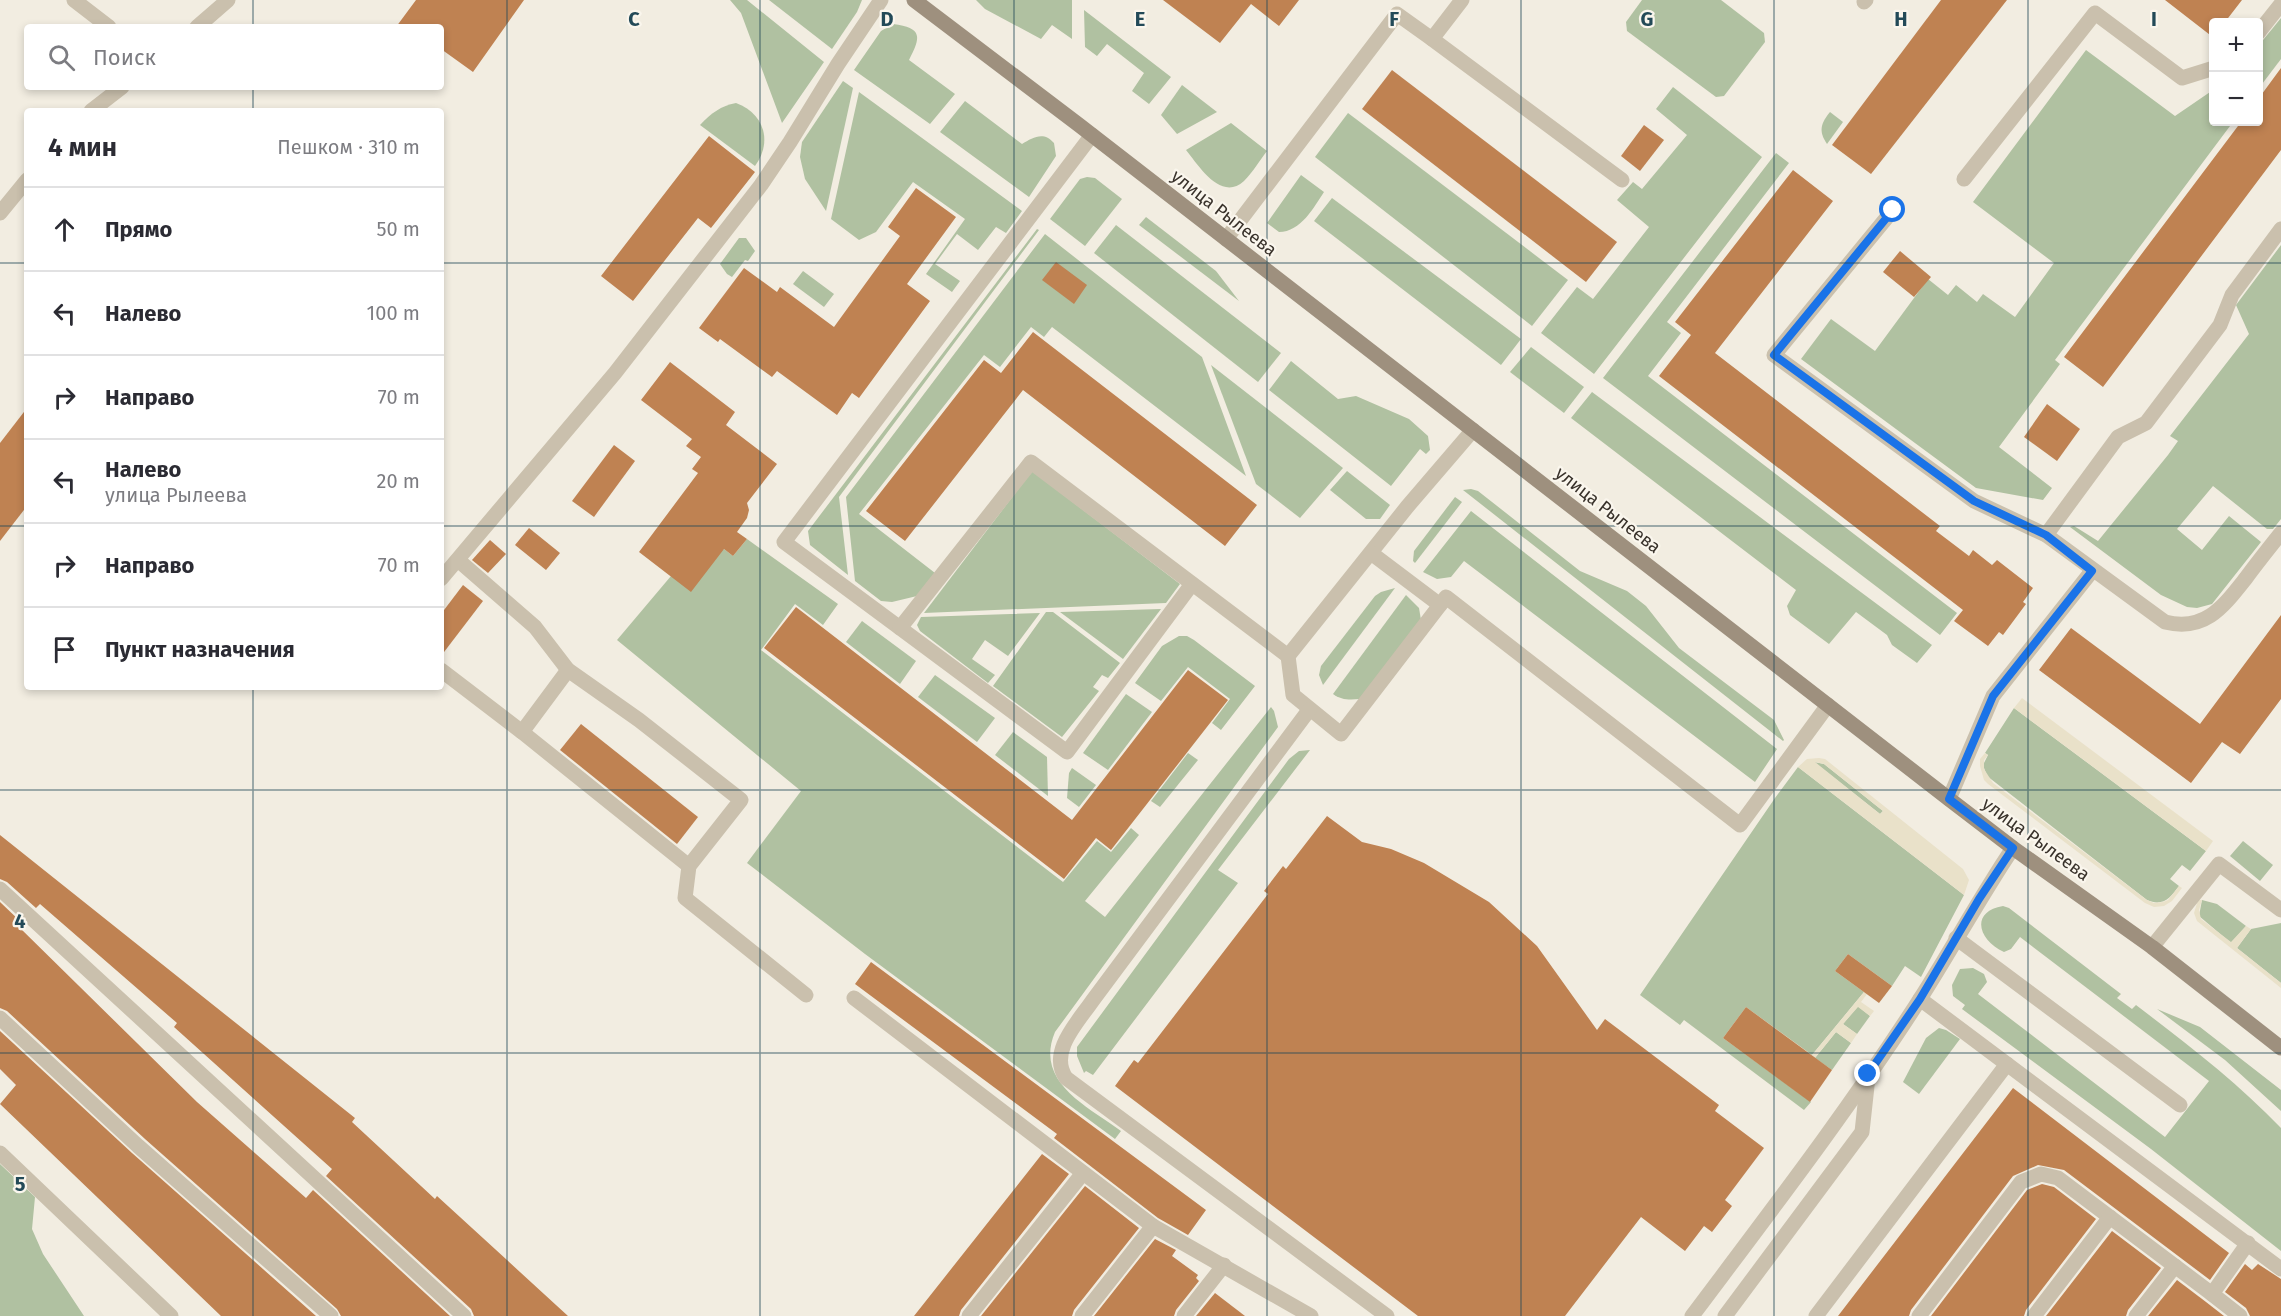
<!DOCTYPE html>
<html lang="ru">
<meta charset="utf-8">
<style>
:root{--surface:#fff;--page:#f7f7f7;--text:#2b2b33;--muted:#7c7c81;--line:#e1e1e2}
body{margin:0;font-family:"Fira Sans",sans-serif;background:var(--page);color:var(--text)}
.controls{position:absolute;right:18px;top:18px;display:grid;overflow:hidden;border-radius:6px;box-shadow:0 3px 9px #0003}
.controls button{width:54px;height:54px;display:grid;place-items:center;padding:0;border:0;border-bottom:2px solid var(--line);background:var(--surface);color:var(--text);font:30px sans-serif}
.stop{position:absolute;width:18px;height:18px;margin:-14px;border:4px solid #1a73e8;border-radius:50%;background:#fff}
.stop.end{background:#1a73e8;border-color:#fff;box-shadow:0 2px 6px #0008}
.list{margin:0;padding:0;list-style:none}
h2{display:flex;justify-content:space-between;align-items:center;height:78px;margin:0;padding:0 24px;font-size:26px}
h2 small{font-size:20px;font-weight:400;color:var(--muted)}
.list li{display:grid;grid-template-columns:39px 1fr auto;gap:18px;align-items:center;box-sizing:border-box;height:84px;padding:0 24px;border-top:2px solid var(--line)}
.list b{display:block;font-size:22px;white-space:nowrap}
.list p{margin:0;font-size:20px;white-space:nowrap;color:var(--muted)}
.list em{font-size:20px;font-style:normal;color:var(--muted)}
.icon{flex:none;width:33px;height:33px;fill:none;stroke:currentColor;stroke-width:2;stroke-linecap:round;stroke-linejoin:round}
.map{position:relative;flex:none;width:2281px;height:1316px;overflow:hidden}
.search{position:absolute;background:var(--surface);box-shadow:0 3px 9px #0003;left:24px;top:24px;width:420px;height:66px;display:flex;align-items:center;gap:15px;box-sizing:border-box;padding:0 21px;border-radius:6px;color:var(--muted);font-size:22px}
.panel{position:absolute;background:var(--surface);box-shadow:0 3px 9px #0003;left:24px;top:108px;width:420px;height:582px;border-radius:6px}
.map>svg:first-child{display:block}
.green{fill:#b0c1a1}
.plaza{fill:#e9e1c9;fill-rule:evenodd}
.building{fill:#bf8252}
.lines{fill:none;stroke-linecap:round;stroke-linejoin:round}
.lane{stroke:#cac0ad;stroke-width:15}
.street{stroke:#cac0ad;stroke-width:15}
.secondary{stroke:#9e907e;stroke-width:15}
.route{stroke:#1a73e8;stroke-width:8}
.grid{fill:none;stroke:#234a58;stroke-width:1.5;stroke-opacity:0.55}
.labels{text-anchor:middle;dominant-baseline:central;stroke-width:4.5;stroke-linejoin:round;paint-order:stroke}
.street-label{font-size:18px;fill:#39322b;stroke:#faf6ed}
.grid-label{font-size:20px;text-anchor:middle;font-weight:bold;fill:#234a58;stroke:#faf6ed;stroke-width:4.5;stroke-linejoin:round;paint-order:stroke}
</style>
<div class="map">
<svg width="2281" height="1316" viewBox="0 0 2281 1316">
<rect width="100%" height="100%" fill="#f2ede1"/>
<g class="green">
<path d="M730,0H747L824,62L782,123L741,13Z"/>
<path d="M769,0H862L857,12L832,49Z"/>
<path d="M976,0H1072V39L1052,25L1041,39L985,9Z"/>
<path d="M1642,0H1721L1764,33L1765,42L1724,96L1716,97L1627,31L1626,22Z"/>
<path d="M1084,10L1171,77L1149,104L1132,91L1144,73L1107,44L1097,56L1085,47Z"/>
<path d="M2281,18V59L2259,88V45Z"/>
<path d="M893,24C923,28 921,37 909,60L955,94L930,124L854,70L881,31Z"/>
<path d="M2086,50L2175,116L2213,90L2214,122H2233L2055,360L2060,364L1999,447L2052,488L2043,500L1976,488L1801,359L1831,319L1875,351L1928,279L1948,295L1956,285L1977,302L1983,294L2015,317L2054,263L1973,202Z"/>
<path d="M843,81L853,88L826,211L805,179L800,157L802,142Z"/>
<path d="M1182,85L1217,112L1177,134L1161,115Z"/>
<path d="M1673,87L1762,157L1594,374L1541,333L1577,287L1593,299L1649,227L1617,200L1633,182L1642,189L1687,135L1656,109Z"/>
<path d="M859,92L1022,211L1006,233L996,227L978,250L957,234L935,264L960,281L952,292L926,274L965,219L913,182L876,232L859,240L831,219Z"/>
<path d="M965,101L1022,144C1033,137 1044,131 1054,143L1056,156L1029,197L940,132Z"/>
<path d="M736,103C764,113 773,142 755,166L700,125C711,113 721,106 736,103Z"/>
<path d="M1830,112L1843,122L1827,144C1818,131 1821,123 1830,112Z"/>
<path d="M1348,113L1568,280L1532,326L1315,157Z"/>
<path d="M1231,123L1267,151C1260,160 1253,172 1244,181C1221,202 1199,166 1186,150Z"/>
<path d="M1776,153L1789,163L1667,322L1681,333L1648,376L1957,613L1940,635L1603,378Z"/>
<path d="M1301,175L1324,192C1314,207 1301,232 1279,232L1267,223Z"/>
<path d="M1087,177L1095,178L1122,199L1085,246L1050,219L1080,179Z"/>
<path d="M1332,198L1521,339L1501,365L1314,221Z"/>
<path d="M1146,217L1216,271L1239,301L1139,225Z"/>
<path d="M1116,225L1281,353L1258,382L1094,253Z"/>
<path d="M1037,229L1039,230L839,497L848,575L810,545L808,531Z"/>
<path d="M1045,234L1202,357L1246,476L1052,327L1044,337L1031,327L1000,367L984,355L859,514L935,573L917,596L892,602L881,601L855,581L846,497Z"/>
<path d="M739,238H746L755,251L748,261L745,260L732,277L727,274L720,264Z"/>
<path d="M2281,245V519L2273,529H2267L2213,486L2177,529L2202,550L2229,516L2261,542L2212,604L2197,608L2187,607L2161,595L2070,527L2074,526L2098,541L2168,455L2178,441L2170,436L2249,334L2236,305Z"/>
<path d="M803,271L834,294L824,307L793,284Z"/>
<path d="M1531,347L1584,387L1564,413L1510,372Z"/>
<path d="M1291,361L1338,399L1356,396L1409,419L1428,436L1430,450L1426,454L1420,449L1391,486L1269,390Z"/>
<path d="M1211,365L1343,468L1300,518L1256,484Z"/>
<path d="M1592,392L1932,645L1917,663L1892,645L1887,635L1856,612L1829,644L1790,615L1787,606L1796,590L1571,418Z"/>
<path d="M1032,471L1180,584L1166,603L924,613Z"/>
<path d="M1347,471L1390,505L1380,519H1366L1330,490Z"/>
<path d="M1471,489L1478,491L1580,571L1627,591L1646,606L1679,648L1774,720L1784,740L1783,741L1463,490Z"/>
<path d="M1455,497L1462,502L1415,563L1413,561L1414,551Z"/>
<path d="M1471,511L1777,749L1755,782L1464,561L1451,577L1437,579L1423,572Z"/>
<path d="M747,539L838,604L823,625L795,604L761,650L1063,882L1097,841L1111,852L1131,828L1139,835L1085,901L1105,917L1271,707L1274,711L1278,727L1055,1032C1034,1082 1087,1106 1121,1131L1115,1139L865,954L747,863L801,791L617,640L671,576L724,549L733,556Z"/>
<path d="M1395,588L1323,685L1319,675L1321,666L1375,596L1381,592Z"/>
<path d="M1406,595L1419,608L1421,620L1360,699C1349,700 1341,700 1333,694Z"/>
<path d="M1161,609L1123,659L1060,612Z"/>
<path d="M1046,612H1053L1120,663L1108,678L1102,675L1093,687L1099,691L1062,737L993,686Z"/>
<path d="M1040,613L1008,656L985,640L972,659L995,675L988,683L920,631L917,625L921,617Z"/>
<path d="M862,621L916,661L900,684L846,642Z"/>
<path d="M1179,636H1187L1194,640L1255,686L1221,730L1212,723L1230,699L1188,667L1161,701L1135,683L1162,646Z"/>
<path d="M935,675L995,718L977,742L918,697Z"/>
<path d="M1126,694L1152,712L1108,770L1083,753Z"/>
<path d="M2014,708L2206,851L2190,871L2182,865L2170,879L2179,886C2170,898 2163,907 2147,900L1987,776L1983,765L1988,755L1985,753Z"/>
<path d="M1013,732L1047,757L1048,796L995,755Z"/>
<path d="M1310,750L1218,870L1238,883L1093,1075L1086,1071L1084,1073L1077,1056V1047L1289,759L1299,751Z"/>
<path d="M1188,753L1198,760L1160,807L1151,801Z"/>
<path d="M1814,762L1824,764L1883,811L1880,814Z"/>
<path d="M1798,767L1964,895L1921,977L1905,966L1892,986L1848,954L1835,971L1864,992L1812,1055L1746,1007L1723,1038L1811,1102L1804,1110L1684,1020L1680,1025L1640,995L1775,798Z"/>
<path d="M1072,768L1096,785L1079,807L1067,798L1069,773Z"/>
<path d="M2243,841L2273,865L2260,881L2230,856Z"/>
<path d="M2202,900L2217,904L2246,926L2231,943L2199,916Z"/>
<path d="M2003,906L2009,908L2121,994L2117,998L2132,1009L2136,1005C2187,1044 2237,1082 2281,1128V1251L2151,1149L1962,1009L1965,1005L1953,996L1952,985L1960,969L1973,968L1984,974L1987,982L1978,994L2165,1137L2209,1081L2020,937L2011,949L2004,952C1979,941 1969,912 2003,906Z"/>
<path d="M2281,923V983L2237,948L2251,929Z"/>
<path d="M1858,1006L1870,1016L1857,1034L1843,1024Z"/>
<path d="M2157,1009L2200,1027L2281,1090V1111L2225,1060Z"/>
<path d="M1939,1028L1946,1030L1960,1039L1919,1094L1903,1082L1926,1038Z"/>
<path d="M1836,1032L1851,1043L1832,1070L1815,1058Z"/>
<path d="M0,1164L35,1197L32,1229L43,1254L84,1316H0Z"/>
</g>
<g class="plaza">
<path d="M2022,698L2213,841L2206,851L2014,708Z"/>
<path d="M1985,753L1988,755L1984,760V769L1993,783L2147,900L2154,903L2163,902L2168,900L2179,886L2182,888L2172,901L2164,906L2154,907L2145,903L1988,784L1984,780L1980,766V759Z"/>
<path d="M1819,758L1825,759L1963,869L1969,880L1964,895L1798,767L1807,759ZM1815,762L1824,764L1883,811L1880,814Z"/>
<path d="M2198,900H2202L2199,910L2201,919L2231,942L2246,926L2251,929L2237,948L2281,983V988L2197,921L2194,913Z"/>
<path d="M1864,992L1867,994L1861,1002L1874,1011L1870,1016L1858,1007L1843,1024L1857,1034L1851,1043L1836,1032L1815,1058L1812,1055Z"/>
</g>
<g class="building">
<path d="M416,0H524L473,72L441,49V27H396Z"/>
<path d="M1163,0H1299L1279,26L1251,4L1220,43Z"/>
<path d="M1941,0H2007L1871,174L1832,145Z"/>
<path d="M2165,0H2242L2225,22H2214V38Z"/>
<path d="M2281,68V150L2103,387L2064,357L2241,122H2259V98Z"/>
<path d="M1392,70L1617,242L1586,282L1362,109Z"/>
<path d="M1644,125L1664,140L1640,171L1621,156Z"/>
<path d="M709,136L755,172L711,228L698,218L633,301L601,276Z"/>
<path d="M1793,170L1833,201L1715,353L1940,526L1936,531L1969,556L1973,550L1992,565L1997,560L2033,588L2023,602L2026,604L2003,635L1999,632L1988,646L1954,621L1963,610L1659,376L1691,335L1675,322Z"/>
<path d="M916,188L956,217L907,284L930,301L859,398L852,393L837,415L777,371L772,377L720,339L718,342L699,328L744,268L777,292L780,287L834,327L900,236L888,227Z"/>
<path d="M1900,251L1931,277L1914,297L1883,272Z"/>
<path d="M1056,262L1087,285L1074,304L1042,280Z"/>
<path d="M1033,332L1257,505L1225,546L1023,390L905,541L866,511L984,360L1001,373Z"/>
<path d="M670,362L735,412L726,425L777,464L747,503L749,510L747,518L737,532L747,539L733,556L724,549L691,592L639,552L698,473L692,469L701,457L686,446L692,439L641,400Z"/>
<path d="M2047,404L2080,429L2057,461L2024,437Z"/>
<path d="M27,408V506L0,541V443Z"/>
<path d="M614,445L635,461L594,517L572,501Z"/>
<path d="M529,528L560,553L546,570L515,545Z"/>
<path d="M490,540L506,554L488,573L472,560Z"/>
<path d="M463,585L483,601L441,656V614Z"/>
<path d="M796,607L1072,820L1188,670L1228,700L1111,850L1096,838L1064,879L764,648Z"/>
<path d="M2281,615V699L2240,754L2222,742L2191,783L2039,670L2071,628L2200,724Z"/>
<path d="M581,724L698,817L677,844L560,750Z"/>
<path d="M1327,816L1362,842L1391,849L1424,863L1489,902L1537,946L1597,1030L1605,1019L1719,1105L1715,1111L1764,1148L1725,1200L1732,1206L1712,1232L1704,1226L1685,1251L1641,1217L1565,1316H1418L1115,1086L1134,1060L1138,1063L1268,894L1264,891L1283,866L1286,869Z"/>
<path d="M0,835L355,1118L352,1122L435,1199L437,1196L568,1316H474L471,1309L326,1176L332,1169L174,1027L177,1023L40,904L36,908L7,882L0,879Z"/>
<path d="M0,902L22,923L19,927L197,1102L306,1198L313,1190L450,1316H341L337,1309L145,1139L7,1011L0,1008Z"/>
<path d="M1848,954L1892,986L1879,1003L1835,971Z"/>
<path d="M871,962L1206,1210L1188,1235L1158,1218L1054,1138L1057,1134L855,984Z"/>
<path d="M1746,1007L1832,1070L1810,1102L1723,1038Z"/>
<path d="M0,1031L132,1153L316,1316H221L0,1104L16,1085L0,1069Z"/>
<path d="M2013,1088L2229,1253L2210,1280L2064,1170L2038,1165L2013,1176L1911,1310L1909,1316H1838Z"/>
<path d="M1042,1154L1069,1174L961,1310L959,1316H914Z"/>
<path d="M2042,1184L2054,1187L2096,1219L2026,1310L2024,1316H1931L2027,1190Z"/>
<path d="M1085,1186L1139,1228L1074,1310L1072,1316H981Z"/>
<path d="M2112,1231L2161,1268L2128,1310L2126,1316H2046Z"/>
<path d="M1155,1239L1176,1250L1172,1256L1198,1275L1196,1278L1199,1281L1176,1310L1174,1316H1094Z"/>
<path d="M2245,1264L2252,1270L2258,1264L2281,1279V1316H2250L2246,1308L2225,1292Z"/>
<path d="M2177,1280L2206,1302L2224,1316H2148Z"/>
<path d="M1215,1293L1245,1316H1196Z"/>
</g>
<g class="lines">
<g class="lane">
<path d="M74,0L109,27"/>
<path d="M1864,2L1866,0"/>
<path d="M2258,33L2281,4"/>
<path d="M1432,39L1622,180"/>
<path d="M1092,135L784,542L900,628L1031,462L1288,656L1407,507L1473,430"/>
<path d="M1964,179L2095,13L2182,78L2214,68"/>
<path d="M1893,210L1774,355L1974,501L2046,535L2165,622C2205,632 2223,607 2246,578C2257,563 2269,548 2281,533"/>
<path d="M1226,239L1397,14L1432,39L1462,0"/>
<path d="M2046,535L2118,437L2146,423L2220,325L2232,295L2281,229"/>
<path d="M458,560L535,627L568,670L639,720L741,800L689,866L685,898L806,995"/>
<path d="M441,579L615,373L761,185L790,142L838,64L881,0"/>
<path d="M1440,605L1446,597L1740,825L1828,705"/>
<path d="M900,628L1067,752L1192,584"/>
<path d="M1288,656L1293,695L1341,734L1440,605L1371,553"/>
<path d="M441,670L522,732L689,866"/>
<path d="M1309,710L1093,1000C1078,1022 1048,1052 1066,1078L1387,1316"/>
<path d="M522,732L568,670"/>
<path d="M1949,799L1993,696L2092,571"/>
<path d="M0,889L464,1316"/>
<path d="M1956,938L2180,1105"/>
<path d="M2152,947L2219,864L2281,910"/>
<path d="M854,998L1153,1226L1311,1316"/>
<path d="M1920,999L2281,1269"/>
<path d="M0,1018L138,1146L331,1316"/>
<path d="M0,1153L171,1316"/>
<path d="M2212,1294L2240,1316"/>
<path d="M969,1316L1083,1173"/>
<path d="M1082,1316L1153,1226"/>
<path d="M1184,1316L1224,1265"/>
<path d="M1692,1316C1770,1212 1850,1108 1920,999C1952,949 1980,897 2013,848"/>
<path d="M1725,1316L1862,1132L1868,1077"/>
<path d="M1816,1316L2007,1064"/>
<path d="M1919,1316L2021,1182L2041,1174L2058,1178L2212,1294L2248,1243"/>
<path d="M2034,1316L2110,1217"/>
<path d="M2136,1316L2175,1266"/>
</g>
<g class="street">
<path d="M197,27L228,0"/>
<path d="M91,111L122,87"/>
<path d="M0,213L27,180"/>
</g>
<path class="secondary" d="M914,0L1079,125L1949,799L2013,848L2152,947L2281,1048"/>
</g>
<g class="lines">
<path class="route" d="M1868,1074L1920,999L1979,899L2013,848L1949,799L1993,696L2092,571L2046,535L1974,501L1774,355L1893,210"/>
</g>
<path class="grid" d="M253,0V27M507,0V1316M760,0V1316M1014,0V1316M1267,0V1316M1521,0V1316M1774,0V1316M2028,0V1316M253,87V111M0,263H27M441,263H2281M0,526H27M441,526H2281M253,687V1316M0,790H2281M0,1053H2281"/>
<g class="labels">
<g class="street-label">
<text transform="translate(1224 213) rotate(38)">улица Рылеева</text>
<text transform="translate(1608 510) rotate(38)">улица Рылеева</text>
<text transform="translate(2036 839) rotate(36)">улица Рылеева</text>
</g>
</g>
<g class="grid-label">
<text x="634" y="26">C</text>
<text x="887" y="26">D</text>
<text x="1140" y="26">E</text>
<text x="1394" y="26">F</text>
<text x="1647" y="26">G</text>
<text x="1901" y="26">H</text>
<text x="2154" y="26">I</text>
<text x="20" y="928">4</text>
<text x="20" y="1191">5</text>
</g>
</svg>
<div class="controls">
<button>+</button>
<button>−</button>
</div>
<div class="stop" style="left:1893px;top:210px"></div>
<div class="stop end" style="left:1868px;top:1074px"></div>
<div class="search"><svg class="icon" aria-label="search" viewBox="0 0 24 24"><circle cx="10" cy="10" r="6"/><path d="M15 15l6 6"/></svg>Поиск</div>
<section class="panel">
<h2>4 мин<small>Пешком · 310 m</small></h2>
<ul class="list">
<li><svg class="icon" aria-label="ahead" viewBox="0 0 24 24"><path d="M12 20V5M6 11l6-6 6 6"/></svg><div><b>Прямо</b></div><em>50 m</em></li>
<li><svg class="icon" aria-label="left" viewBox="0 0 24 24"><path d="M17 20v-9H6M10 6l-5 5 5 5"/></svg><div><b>Налево</b></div><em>100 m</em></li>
<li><svg class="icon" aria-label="right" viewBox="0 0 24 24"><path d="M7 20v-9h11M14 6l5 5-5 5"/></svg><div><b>Направо</b></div><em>70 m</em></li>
<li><svg class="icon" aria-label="left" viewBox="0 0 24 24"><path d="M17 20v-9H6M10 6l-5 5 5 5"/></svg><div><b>Налево</b><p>улица Рылеева</p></div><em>20 m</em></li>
<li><svg class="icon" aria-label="right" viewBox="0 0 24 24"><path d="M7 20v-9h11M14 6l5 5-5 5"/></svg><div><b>Направо</b></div><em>70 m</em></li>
<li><svg class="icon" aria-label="arrive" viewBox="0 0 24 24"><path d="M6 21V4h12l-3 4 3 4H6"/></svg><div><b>Пункт назначения</b></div></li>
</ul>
</section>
</div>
